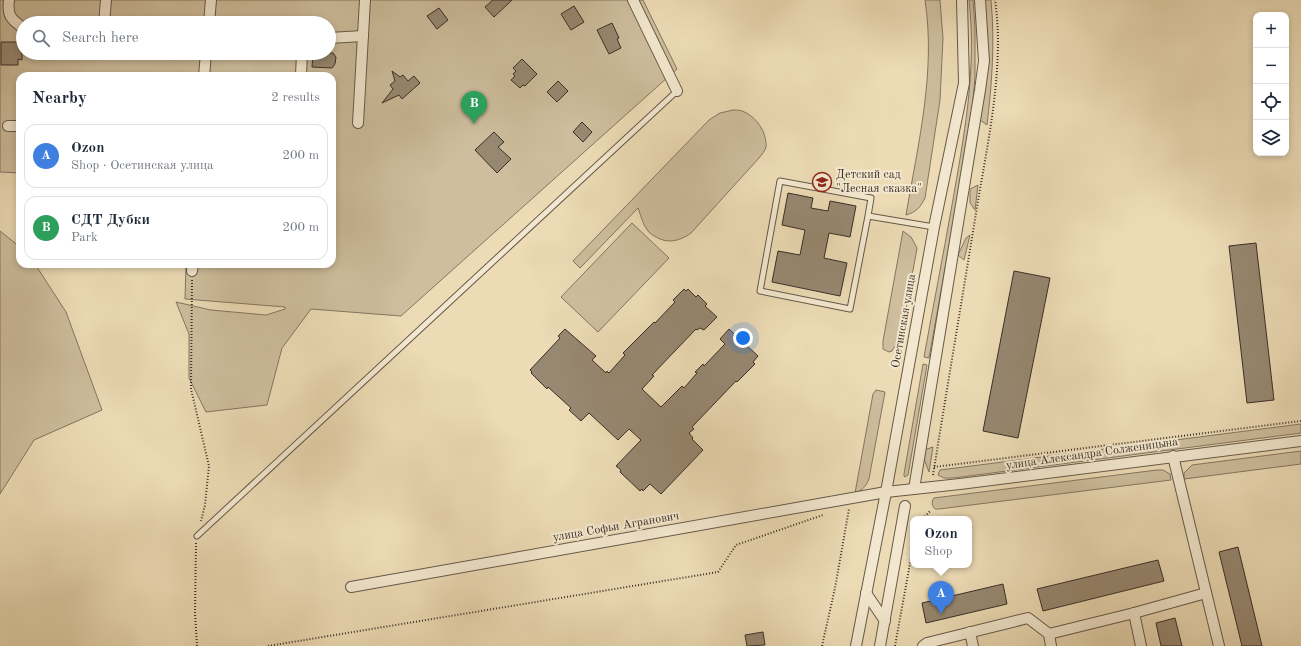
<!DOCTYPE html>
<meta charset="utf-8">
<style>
:root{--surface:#fff;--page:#f6f6f7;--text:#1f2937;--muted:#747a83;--line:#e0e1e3;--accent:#1a73e8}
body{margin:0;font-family:"Old Standard TT",serif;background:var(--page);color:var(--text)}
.controls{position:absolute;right:12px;top:12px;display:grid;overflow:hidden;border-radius:8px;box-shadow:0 2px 6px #0003}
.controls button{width:36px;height:36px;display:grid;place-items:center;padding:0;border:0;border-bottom:1px solid var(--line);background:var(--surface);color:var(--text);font:20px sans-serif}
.you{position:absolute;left:743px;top:338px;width:14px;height:14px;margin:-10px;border:3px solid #fff;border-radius:50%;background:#1a73e8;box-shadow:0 0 0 6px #1a73e833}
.badge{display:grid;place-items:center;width:26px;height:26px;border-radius:50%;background:var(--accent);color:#fff;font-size:13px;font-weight:700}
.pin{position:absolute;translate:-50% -33px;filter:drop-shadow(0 1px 2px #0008)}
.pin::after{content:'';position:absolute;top:21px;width:14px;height:12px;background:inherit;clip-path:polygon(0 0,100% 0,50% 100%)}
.popup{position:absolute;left:910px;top:516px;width:62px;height:52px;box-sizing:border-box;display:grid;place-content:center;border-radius:8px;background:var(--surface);filter:drop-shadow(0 1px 3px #0005);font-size:13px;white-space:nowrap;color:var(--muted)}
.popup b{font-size:15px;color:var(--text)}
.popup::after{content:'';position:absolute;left:50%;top:100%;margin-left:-8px;border:8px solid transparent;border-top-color:var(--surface)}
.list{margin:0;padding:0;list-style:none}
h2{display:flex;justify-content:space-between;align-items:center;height:52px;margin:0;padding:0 16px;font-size:17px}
h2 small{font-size:13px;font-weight:400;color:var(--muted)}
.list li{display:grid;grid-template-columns:26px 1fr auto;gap:12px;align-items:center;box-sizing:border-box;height:64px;margin:0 8px 8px;padding:0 8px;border:1px solid var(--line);border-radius:12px}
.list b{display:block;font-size:15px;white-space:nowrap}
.list p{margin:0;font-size:13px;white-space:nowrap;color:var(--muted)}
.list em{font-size:13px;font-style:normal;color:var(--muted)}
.icon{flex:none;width:22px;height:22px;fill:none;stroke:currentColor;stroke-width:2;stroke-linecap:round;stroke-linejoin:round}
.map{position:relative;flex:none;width:1301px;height:646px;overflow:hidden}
.search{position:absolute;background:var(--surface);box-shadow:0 2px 6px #0003;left:16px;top:16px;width:320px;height:44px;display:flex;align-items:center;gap:10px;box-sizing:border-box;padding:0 14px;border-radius:22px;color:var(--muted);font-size:15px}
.panel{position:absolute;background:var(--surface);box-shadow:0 2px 6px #0003;left:16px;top:72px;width:320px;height:196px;border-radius:12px}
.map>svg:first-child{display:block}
.green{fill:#cebe9d;stroke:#847662;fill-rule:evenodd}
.building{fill:#978871;stroke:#3a2e27}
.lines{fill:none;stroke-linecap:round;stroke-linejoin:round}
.service-casing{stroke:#66594a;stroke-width:7}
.minor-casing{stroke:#66594a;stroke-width:12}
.path{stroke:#3a2e27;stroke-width:2;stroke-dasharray:1 2;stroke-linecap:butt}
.service{stroke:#f3e8cf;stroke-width:5}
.minor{stroke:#f3e8cf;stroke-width:10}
.labels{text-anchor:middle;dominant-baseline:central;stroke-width:4;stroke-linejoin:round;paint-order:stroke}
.poi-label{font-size:12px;fill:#3a2e27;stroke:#f3e8cf;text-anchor:start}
.street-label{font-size:12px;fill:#3a2e27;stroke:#f3e8cf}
</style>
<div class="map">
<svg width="1301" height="646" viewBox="0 0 1301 646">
<rect width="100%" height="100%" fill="#ecdbb5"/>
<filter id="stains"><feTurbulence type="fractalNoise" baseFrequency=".005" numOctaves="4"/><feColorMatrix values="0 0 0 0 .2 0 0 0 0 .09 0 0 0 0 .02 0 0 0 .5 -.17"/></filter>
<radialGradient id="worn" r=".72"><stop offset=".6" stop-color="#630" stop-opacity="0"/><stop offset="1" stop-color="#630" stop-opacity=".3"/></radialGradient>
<g class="green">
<path d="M0,0H643L677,69L401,316L311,309L282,348L267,405L206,412L189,378V334L176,302L211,310L266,315L285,309V307L185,299L186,264H332V76H20V173L0,172ZM23,23H329V53H23Z"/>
<path d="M925,0H940L943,38L940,100L925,198C920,208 916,212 906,215C918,144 936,72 925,0Z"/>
<path d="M969,0H973L975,27V77L971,123L929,358L924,357C933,307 943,256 952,205C964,136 977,70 969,0Z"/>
<path d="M984,0H991C995,42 992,83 987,125L979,119Z"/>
<path d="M733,110C736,110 739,110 742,111C756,116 767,132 766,147C765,151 762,154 759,158L691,233C680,241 668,244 656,237C653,235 650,234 648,231C643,225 641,216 638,208L580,268L573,261L709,120L720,113Z"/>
<path d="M978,185L975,210L970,203V189Z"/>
<path d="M632,223L669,258L598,332L561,297Z"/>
<path d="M0,231L20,247V264H35L66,312L102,410L34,440L0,494Z"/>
<path d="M903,231L911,237L917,248L901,337L892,351L889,352L883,349V341Z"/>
<path d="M970,235L964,260L958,255L966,238Z"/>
<path d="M923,364L927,365L908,475L905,477L904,476V474Z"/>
<path d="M876,390L885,392L869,479C866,486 863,490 855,493L873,394Z"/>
<path d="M1301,424V433L953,478H944L938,475L940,470Z"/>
<path d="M933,447L929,472L924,459V450Z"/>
<path d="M1301,451V464L1184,479V473L1192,465Z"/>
<path d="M1157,470H1163L1170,474L1171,480L939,509H935C932,506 931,502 934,498Z"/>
</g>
<g class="building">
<path d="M493,0H512L494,17L485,7Z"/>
<path d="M574,6L584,22L571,30L561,14Z"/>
<path d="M439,8L448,20L437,29L427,16Z"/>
<path d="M612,23L619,38L617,39L621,48L609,54L597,30Z"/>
<path d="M1,42H19V48H22V60L18,59V65H1Z"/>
<path d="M313,53H333L336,57L335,64L332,68L312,67Z"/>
<path d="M522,59L537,74L525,86L523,85L520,88L511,80L515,76L513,74L516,71L513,68Z"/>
<path d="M392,71L400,77L403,75L408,81L414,76L420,83L402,99L399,95L382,103L393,89L390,85L395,81Z"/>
<path d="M558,81L568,91L557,102L547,92Z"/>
<path d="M582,122L592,132L583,142L573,132Z"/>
<path d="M494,132L504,142L498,147L511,159L497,173L475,150Z"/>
<path d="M788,193L813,198L811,208L828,211L830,201L856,206L850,237L829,233L824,258L847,263L840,296L772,282L778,251L800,255L805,230L782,225Z"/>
<path d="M1256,243L1274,400L1247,403L1229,246Z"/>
<path d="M1014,271L1050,278L1018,438L983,431Z"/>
<path d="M684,289L686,291L688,289L696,297L698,295L707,304L705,306L717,317L704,330L700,328L697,330L696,329L652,375L654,376L642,389L661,407L682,386L684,388L697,373L695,372L703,364L704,366L725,344L720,339L729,329L758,356L753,362L755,364L737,382L736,381L692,427L694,429L689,433L693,438L692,439L703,450L661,494L650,484L643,491L642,489L640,491L620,472L621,470L616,466L641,440L629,429L618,440L589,413L581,421L569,410L571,408L548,387L547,389L531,373L532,372L530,370L560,338L558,336L565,329L596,356L592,360L606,373L607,371L609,373L625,355L623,353L654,322L655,323L675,302L673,300Z"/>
<path d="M1238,547L1262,646H1242L1219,552Z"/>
<path d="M1158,560L1164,581L1043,611L1037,589Z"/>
<path d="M1003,584L1007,604L926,623L922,603Z"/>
<path d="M1175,618L1182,646H1161L1156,623Z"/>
<path d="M763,632L765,645L747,646L745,635Z"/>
</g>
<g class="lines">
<defs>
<g id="service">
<path d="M868,216L871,198L780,181L760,291L850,309L868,216L934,227"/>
<path d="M197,536L677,91"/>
</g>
<g id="minor">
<path d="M9,0C7,16 11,19 23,28"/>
<path d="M633,0L677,91"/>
<path d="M104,23L106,0"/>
<path d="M209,23L211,0"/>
<path d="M329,38L363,36"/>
<path d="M204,76L206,53"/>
<path d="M301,76L302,53"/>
<path d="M358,123L365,0"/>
<path d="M8,126H20"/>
<path d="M192,271L193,264"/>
<path d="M1173,456L1219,646"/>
<path d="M914,489L980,90L984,61L980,0"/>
<path d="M351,587L886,492L960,484L1301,441"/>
<path d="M866,593L885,621"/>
<path d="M1134,613L1141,646"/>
<path d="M970,632L973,646"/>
<path d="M1049,634L1051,646"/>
<path d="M856,646L886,492L934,227L964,83L962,0"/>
<path d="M880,646L905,506"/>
<path d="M923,646L927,643L1028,618L1049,634L1134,613L1206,593"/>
</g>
</defs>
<use href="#service" class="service-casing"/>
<use href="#minor" class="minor-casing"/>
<g class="path">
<path d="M192,280L191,389L209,466L205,505L201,521"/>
<path d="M934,467L1301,421"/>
<path d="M933,475C947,388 962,300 976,213C987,146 1005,67 995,0"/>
<path d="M923,519L931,510"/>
<path d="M196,543L195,613L197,646"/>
<path d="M268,646L718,572L736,545L823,515"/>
<path d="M822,646L835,588L849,509"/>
<path d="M895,646L913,547"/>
</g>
<use href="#service" class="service"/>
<use href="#minor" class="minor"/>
</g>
<defs>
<symbol id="school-ring" viewBox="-11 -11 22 22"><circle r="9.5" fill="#f3e8cf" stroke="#8f2418" stroke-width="1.5"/><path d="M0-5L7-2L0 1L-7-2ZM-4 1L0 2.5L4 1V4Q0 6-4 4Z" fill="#8f2418"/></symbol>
</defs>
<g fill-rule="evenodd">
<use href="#school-ring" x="811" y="171" width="22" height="22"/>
</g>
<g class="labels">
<g class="poi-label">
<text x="836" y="175">Детский сад<tspan x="836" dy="14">"Лесная сказка"</tspan></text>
</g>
<g class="street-label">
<text transform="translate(904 321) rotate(-80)">Осетинская улица</text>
<text transform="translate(1092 454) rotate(-8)">улица Александра Солженицына</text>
<text transform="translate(616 527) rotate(-10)">улица Софьи Агранович</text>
</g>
</g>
<rect width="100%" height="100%" filter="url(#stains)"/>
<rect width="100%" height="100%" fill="url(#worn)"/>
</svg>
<div class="controls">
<button>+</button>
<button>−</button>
<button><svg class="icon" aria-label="locate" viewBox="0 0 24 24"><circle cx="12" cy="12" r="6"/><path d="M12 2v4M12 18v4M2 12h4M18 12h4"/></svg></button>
<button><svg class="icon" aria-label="layers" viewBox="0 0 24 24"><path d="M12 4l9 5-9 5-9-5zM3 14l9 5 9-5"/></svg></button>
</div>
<div class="you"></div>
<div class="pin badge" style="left:941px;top:614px;background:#3f7fe0">A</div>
<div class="popup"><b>Ozon</b>Shop</div>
<div class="pin badge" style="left:474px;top:124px;background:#2e9e5b">B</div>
<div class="search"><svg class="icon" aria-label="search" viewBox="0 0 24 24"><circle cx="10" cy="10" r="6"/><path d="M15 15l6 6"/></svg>Search here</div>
<section class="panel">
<h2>Nearby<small>2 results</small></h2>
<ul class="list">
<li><span class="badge" style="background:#3f7fe0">A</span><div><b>Ozon</b><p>Shop · Осетинская улица</p></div><em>200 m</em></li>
<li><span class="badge" style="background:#2e9e5b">B</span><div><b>СДТ Дубки</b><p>Park</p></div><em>200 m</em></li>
</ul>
</section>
</div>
